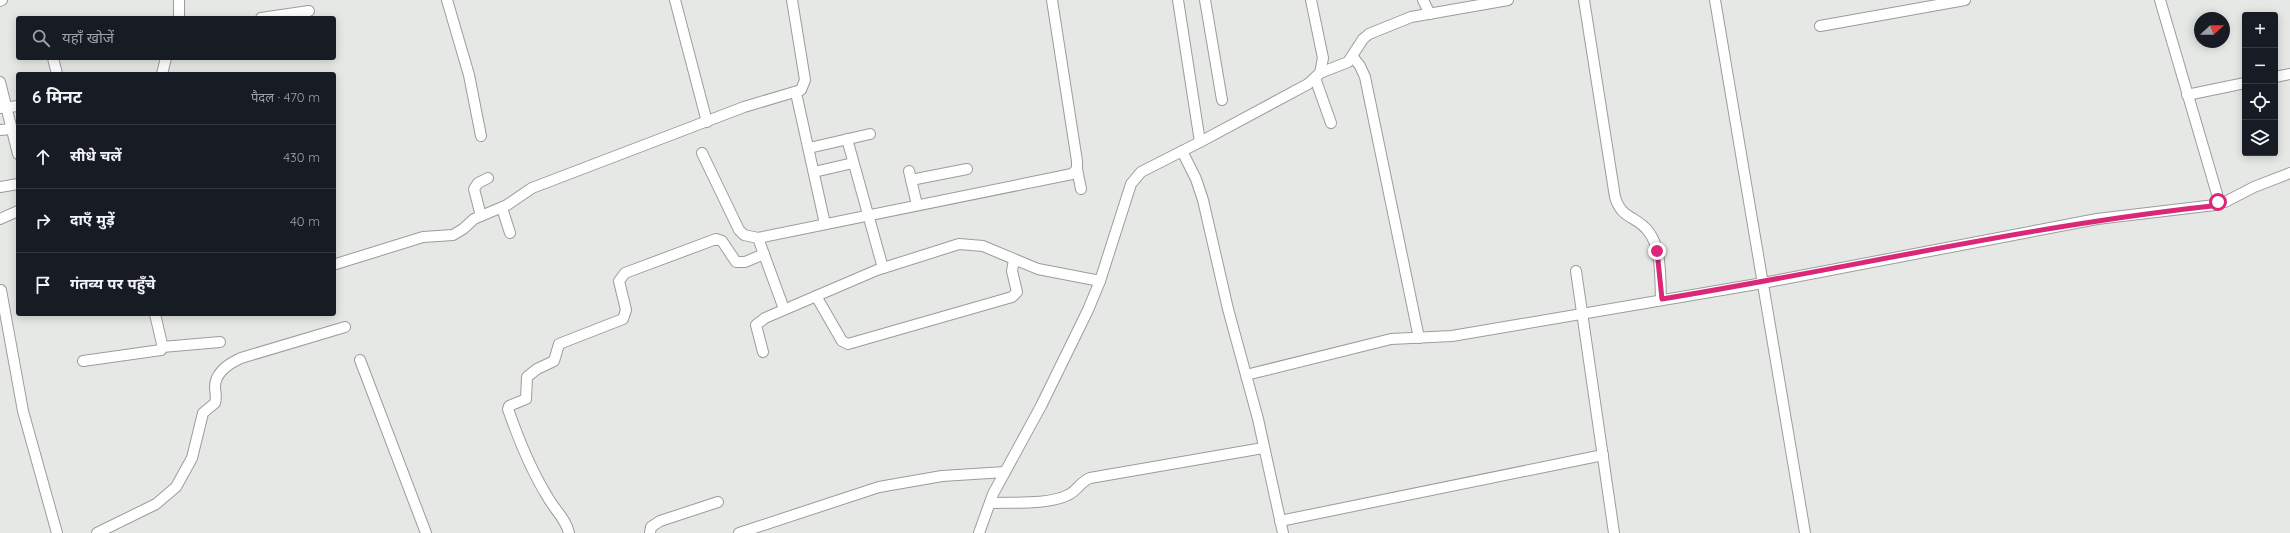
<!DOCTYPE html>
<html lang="hi">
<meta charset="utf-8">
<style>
:root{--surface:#171b24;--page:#20242c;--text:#f1f3f6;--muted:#9ea1a6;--line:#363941}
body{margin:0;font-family:Quicksand,"Noto Sans Devanagari",sans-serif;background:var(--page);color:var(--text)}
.controls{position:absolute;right:12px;top:12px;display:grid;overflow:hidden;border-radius:4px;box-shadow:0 2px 10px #0003}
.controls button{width:36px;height:36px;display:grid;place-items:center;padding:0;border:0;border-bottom:1px solid var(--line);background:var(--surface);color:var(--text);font:20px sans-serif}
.compass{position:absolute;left:2194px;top:12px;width:36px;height:36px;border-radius:50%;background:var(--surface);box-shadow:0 2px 10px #0003;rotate:68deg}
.stop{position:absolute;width:12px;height:12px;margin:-9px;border:3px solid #db2777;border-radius:50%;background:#fff}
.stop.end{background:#db2777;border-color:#fff;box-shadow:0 1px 4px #0008}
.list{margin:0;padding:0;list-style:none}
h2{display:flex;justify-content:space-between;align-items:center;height:52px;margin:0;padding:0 16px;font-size:17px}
h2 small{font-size:13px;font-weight:400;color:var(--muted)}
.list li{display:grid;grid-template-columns:26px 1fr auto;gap:12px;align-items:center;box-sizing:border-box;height:64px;padding:0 16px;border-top:1px solid var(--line)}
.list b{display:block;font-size:15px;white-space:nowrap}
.list em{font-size:13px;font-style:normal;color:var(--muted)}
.icon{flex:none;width:22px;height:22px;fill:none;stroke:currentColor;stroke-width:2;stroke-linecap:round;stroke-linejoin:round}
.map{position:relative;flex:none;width:2290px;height:533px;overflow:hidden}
.search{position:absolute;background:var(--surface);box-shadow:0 2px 10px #0003;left:16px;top:16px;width:320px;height:44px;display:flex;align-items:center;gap:10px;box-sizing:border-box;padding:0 14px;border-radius:4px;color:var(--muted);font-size:15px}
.panel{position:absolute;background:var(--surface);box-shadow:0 2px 10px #0003;left:16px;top:72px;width:320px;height:244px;border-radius:4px}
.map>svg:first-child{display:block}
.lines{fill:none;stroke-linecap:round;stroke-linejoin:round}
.street-casing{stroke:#9b9d9a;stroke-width:12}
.street{stroke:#fff;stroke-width:10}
.route{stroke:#db2777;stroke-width:5}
</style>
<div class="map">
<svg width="2290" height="533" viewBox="0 0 2290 533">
<rect width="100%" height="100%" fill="#e6e8e5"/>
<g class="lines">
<defs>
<g id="street">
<path d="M179,0V18"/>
<path d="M447,0L469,75L481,136"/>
<path d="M675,0L707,122"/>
<path d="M1178,0L1200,142"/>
<path d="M1205,0L1222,100"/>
<path d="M1423,0L1430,14"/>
<path d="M1584,0L1615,197C1621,219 1637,216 1648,231C1662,248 1660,278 1661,299"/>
<path d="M1715,0L1805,533"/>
<path d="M0,1L2,0"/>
<path d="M261,18L309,11"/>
<path d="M1820,26L1965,0"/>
<path d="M1353,57L1360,66L1365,77L1419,338"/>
<path d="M53,58L57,74"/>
<path d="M1320,73L1348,62L1363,39L1369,34L1411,17L1508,0"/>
<path d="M162,74L166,58"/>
<path d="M2275,77L2290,74"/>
<path d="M1315,78L1331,123"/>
<path d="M0,82L18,154"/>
<path d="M796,93L825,224"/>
<path d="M2187,95L2245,83"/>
<path d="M0,108L18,106"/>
<path d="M0,130L12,129"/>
<path d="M847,139L883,268"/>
<path d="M809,148L870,134"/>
<path d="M1182,151L1196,179L1203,200L1228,309L1258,419L1283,533"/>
<path d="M702,153L739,230L744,235L758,238L1072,174L1077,169V161L1052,0"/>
<path d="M1077,169L1081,189"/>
<path d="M909,171L917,205"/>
<path d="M814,172L853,163"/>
<path d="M911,180L967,169"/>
<path d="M0,187L18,184"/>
<path d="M2218,202H2225L2254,187L2290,173"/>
<path d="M502,208L510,233"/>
<path d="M481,216L474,189L478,183L488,178"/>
<path d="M0,219L18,211"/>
<path d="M758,238L784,309"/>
<path d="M336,264L423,237L453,235L463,229L474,219L507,205L532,188L744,107L801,90L805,80L792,0"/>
<path d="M1576,271L1614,533"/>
<path d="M1,290L23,411L57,533"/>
<path d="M816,296L842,341L848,344L1012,297L1017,292L1012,271L1014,260"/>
<path d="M162,347L220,342"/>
<path d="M763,352L756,325L765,318L877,270L959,244L983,246L1038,269L1100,281"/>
<path d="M360,360L426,533"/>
<path d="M83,361L161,350L162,344L155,314"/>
<path d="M1246,375L1391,339L1452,336L1763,283L2097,219L2215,205L2218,202L2217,194L2160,0"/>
<path d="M990,503C1012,502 1048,505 1068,495C1077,491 1080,482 1090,478L1263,448"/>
<path d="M1280,521L1603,455"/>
<path d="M97,533L156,504L176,487L192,458L203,413L215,403C217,397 215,392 215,387C215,372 230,363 241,358L345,327"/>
<path d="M569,533C566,519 554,509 547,496C531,470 518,438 508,409L509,406L526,399L527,377L537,369L554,361L559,344L623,319L626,310L619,281L625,273L716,239L722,241L736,262H745L764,254"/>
<path d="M650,533L651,527L660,521L718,502"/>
<path d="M739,533L879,487L942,476L1005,472"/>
<path d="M979,533L993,494L1041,406L1088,310L1100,281L1131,184L1141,172L1200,142L1308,84L1320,73L1323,58L1311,0"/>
</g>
</defs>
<use href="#street" class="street-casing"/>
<use href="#street" class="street"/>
</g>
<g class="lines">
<path class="route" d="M1657,251L1662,299C1845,269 2027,226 2212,206L2218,202"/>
</g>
</svg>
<div class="controls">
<button>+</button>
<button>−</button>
<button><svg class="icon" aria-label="locate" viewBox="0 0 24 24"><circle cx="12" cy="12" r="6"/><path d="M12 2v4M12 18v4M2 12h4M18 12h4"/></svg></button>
<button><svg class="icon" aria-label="layers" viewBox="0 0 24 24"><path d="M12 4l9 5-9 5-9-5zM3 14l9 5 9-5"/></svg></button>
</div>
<svg class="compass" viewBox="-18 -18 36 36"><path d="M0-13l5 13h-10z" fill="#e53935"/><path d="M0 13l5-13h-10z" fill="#9ea1a6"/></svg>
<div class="stop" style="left:2218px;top:202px"></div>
<div class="stop end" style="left:1657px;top:251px"></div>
<div class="search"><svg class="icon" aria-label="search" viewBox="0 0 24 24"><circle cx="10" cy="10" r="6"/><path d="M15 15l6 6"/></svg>यहाँ खोजें</div>
<section class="panel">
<h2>6 मिनट<small>पैदल · 470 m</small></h2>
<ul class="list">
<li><svg class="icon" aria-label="ahead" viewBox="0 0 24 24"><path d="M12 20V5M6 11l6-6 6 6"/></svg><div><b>सीधे चलें</b></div><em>430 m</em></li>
<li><svg class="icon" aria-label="right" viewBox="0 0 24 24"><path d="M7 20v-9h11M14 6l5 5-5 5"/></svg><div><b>दाएँ मुड़ें</b></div><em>40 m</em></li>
<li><svg class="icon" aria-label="arrive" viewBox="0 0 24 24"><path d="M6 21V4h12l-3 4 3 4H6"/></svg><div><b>गंतव्य पर पहुँचे</b></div></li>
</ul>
</section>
</div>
